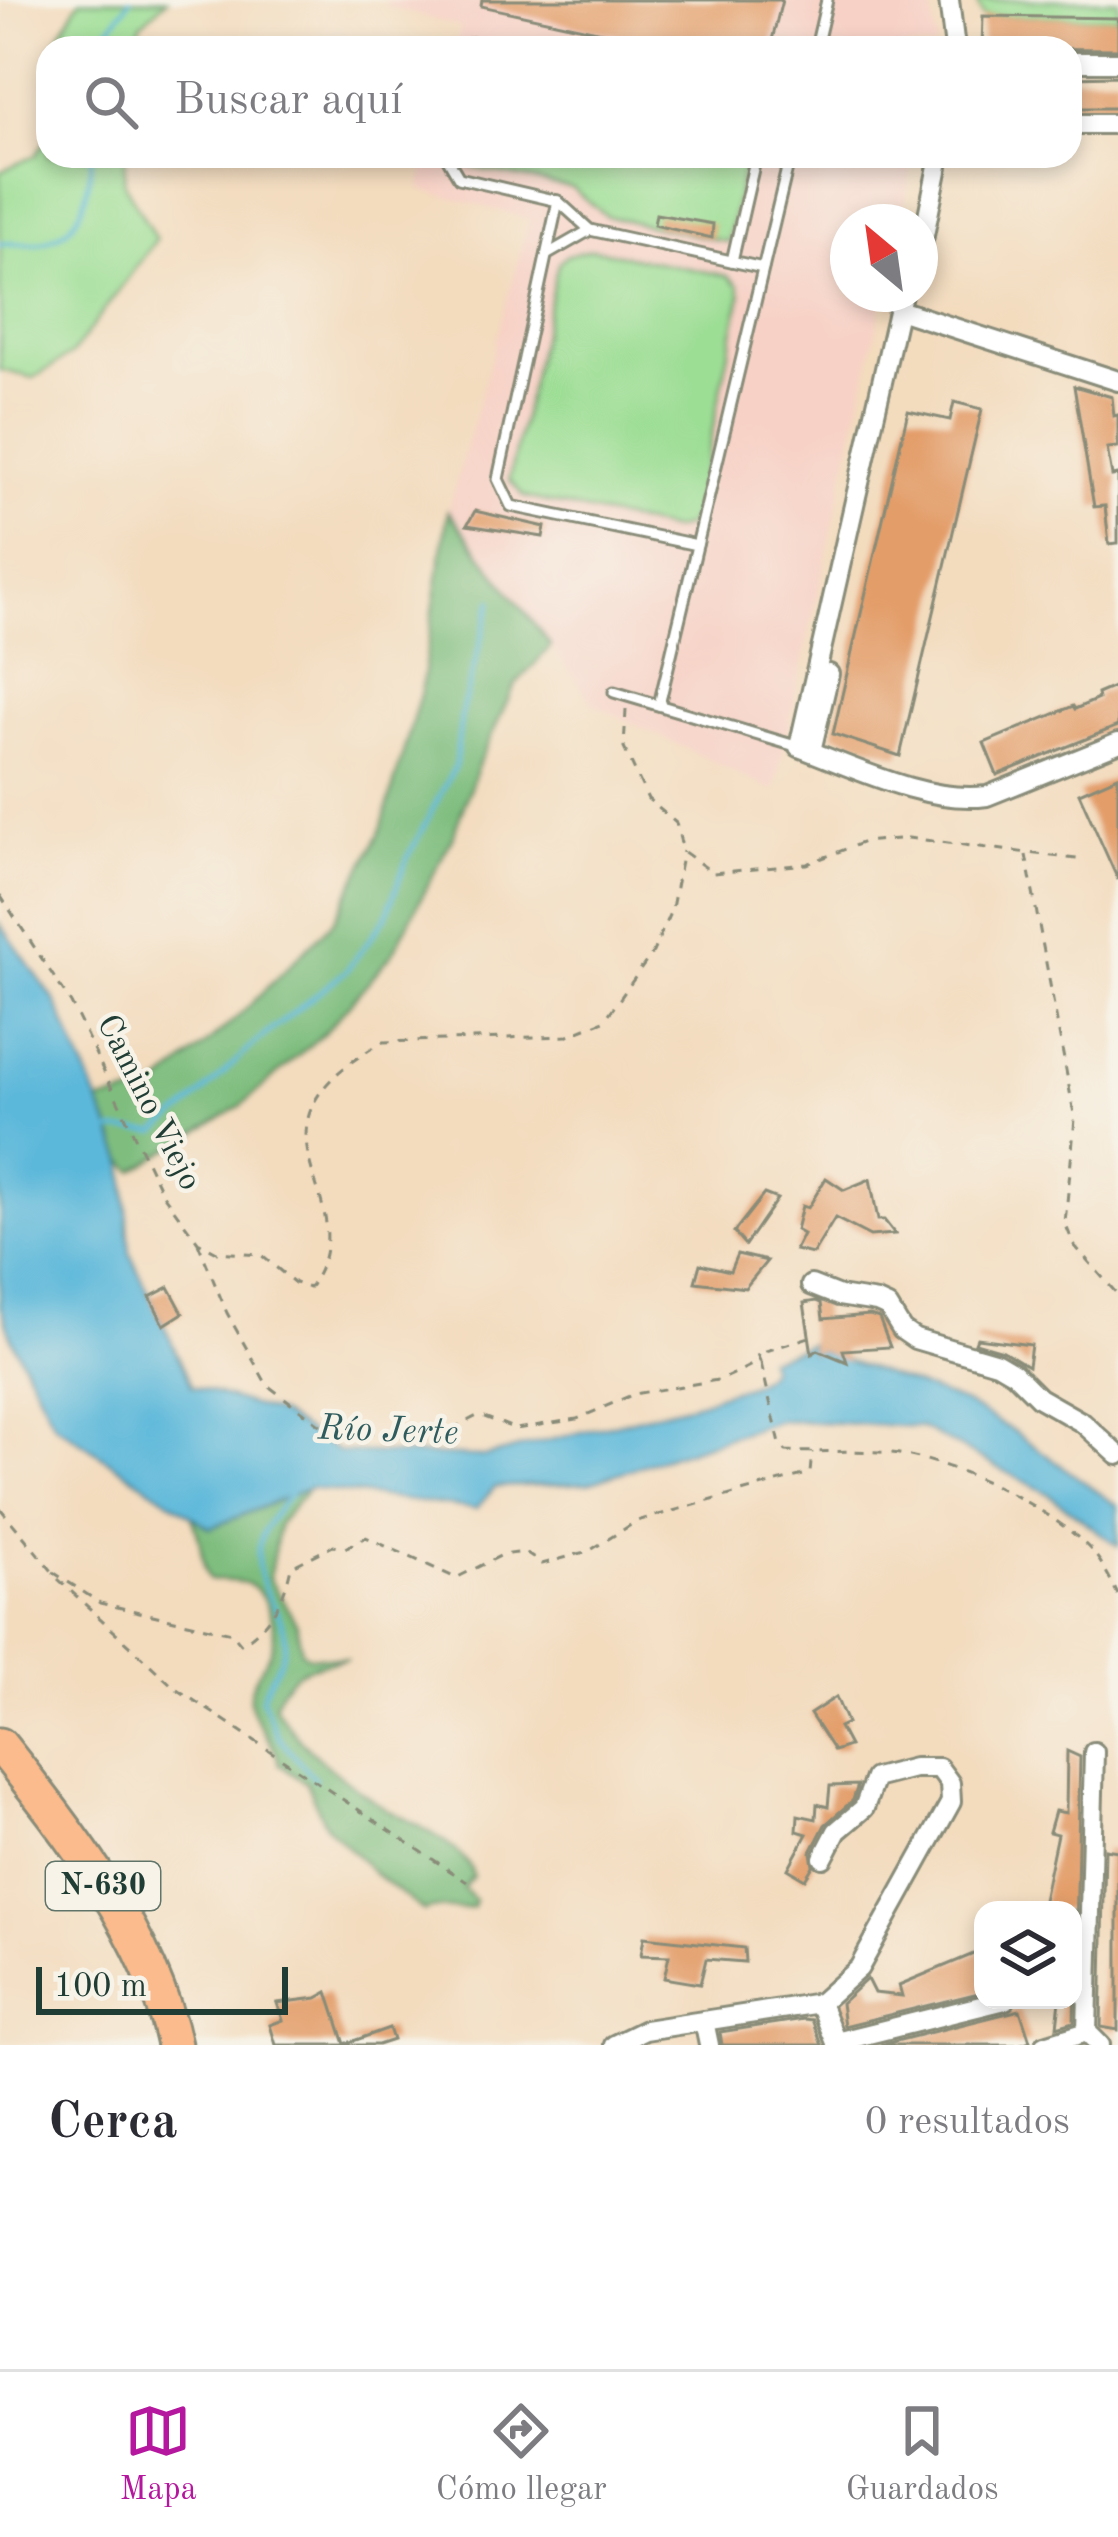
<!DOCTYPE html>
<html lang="es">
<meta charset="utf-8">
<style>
:root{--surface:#fff;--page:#f7f7f7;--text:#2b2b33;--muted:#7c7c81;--line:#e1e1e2;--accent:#b5179e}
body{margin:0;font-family:"Old Standard TT",serif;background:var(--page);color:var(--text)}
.controls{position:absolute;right:36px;bottom:36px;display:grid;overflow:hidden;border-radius:24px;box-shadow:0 6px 18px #0003}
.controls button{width:108px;height:108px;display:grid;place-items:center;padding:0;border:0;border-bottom:3px solid var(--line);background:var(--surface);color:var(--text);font:60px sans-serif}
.compass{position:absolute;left:830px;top:204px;width:108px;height:108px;border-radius:50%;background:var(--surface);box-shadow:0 6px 18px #0003;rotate:331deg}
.scale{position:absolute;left:36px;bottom:30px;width:252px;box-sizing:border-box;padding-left:12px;border:6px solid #1f3d34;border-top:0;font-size:33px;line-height:42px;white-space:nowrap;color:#1f3d34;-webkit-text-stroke:9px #f7f3e8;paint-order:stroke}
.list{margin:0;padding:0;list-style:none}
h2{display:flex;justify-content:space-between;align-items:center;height:156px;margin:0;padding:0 48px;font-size:51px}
h2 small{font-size:39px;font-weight:400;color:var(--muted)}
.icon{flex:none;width:66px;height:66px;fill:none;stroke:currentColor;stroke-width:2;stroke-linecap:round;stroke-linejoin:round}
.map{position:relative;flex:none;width:1118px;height:2045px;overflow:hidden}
.search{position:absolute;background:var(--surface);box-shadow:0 6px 18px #0003;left:36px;right:36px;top:36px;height:132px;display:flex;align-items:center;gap:30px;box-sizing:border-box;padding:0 42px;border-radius:36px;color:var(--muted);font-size:45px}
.sheet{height:324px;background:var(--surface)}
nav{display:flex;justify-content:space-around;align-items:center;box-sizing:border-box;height:168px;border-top:3px solid var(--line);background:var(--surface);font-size:33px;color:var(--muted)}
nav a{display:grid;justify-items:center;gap:6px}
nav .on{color:var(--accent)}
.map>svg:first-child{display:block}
.built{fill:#f7d1c6}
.green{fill:#9dde95;stroke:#5e8e64;stroke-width:3}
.forest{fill:#7ebd7e;stroke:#4e7d59;stroke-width:3}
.water{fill:#5cb8da;stroke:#3e7a87;stroke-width:3}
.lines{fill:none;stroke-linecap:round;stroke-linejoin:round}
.stream{stroke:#5cb8da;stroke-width:4.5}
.building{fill:#e39d69}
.service-casing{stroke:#898c79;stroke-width:15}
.minor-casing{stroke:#898c79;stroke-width:24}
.trunk-casing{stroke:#898c79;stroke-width:39}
.path{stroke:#898c79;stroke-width:3;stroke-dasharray:9 9;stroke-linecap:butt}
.service{stroke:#fff;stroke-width:9}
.minor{stroke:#fff;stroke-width:18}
.trunk{stroke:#fbbb8c;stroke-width:33}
.labels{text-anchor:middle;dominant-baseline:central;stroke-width:9;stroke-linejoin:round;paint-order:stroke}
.shield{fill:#f7f3e8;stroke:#60746a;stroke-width:3}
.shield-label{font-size:30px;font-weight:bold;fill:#1f3d34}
.street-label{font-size:33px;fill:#1f3d34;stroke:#f7f3e8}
.water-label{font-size:36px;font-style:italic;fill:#2e5c5e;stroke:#f7f3e8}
</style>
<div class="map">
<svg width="1118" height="2045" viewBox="0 0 1118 2045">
<rect width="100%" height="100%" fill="#f7f3e8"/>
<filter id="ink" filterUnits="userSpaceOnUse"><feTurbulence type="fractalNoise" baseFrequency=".00833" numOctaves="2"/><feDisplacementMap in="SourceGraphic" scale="24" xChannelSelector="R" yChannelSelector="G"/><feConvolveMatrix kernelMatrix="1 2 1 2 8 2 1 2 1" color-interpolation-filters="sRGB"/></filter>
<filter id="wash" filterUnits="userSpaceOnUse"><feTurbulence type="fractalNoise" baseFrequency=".004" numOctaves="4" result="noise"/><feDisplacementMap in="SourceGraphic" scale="48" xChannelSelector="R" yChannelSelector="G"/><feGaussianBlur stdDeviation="2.7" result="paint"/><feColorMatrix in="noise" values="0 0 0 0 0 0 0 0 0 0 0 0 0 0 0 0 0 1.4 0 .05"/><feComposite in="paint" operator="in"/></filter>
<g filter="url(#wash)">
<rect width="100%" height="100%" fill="#f3dbbe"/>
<g class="built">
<path d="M387,0H930L937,44L936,48H456L460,27L386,6Z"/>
<path d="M428,156H914L900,222H848V294H884L774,791L595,705L448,511L530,219L420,189Z"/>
</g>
<g class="green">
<path d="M80,0H167L141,24L135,48H52Z"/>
<path d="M976,0H1118V18L983,16Z"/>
<path d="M48,137V156H125L124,183L156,240L72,354L34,378L0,370V171L35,156Z"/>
<path d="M457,156H746L728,242L606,216L572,188L460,165Z"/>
<path d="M592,249L728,276L739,285L741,295L695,513L687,526L672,530L524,497L509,479L558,264L567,255Z"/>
</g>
<g class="forest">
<path d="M448,511L551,646L515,685L479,762L453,836L393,953L327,1030L242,1105L134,1171L124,1161L99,1102L154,1090L239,1016L334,921L380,833L421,691Z"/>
<path d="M309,1488L279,1523L269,1579L297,1624L301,1651L308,1656L348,1659C313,1665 286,1668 275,1705C297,1746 340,1777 377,1803C404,1821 465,1842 473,1876L463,1888L475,1901L473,1907C456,1913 441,1904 424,1911L373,1872L326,1825L306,1783L279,1764C276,1740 247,1718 250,1695C252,1676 269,1661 273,1643C277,1625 266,1593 248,1584C239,1580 221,1581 210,1580C200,1566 203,1537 191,1515L210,1528Z"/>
</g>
<path class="water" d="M0,924L56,1002L124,1161L130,1253L192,1386L278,1413L339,1452L484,1457L707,1400C731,1386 752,1392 770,1369L767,1359L810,1344L812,1353L818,1350L963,1402L1013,1431L1118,1506V1546L1047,1493L920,1427L779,1420L589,1483L495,1487L476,1509L309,1488L210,1528L54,1424L11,1338L0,1303Z"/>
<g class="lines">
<g class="stream">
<path d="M101,48L106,33L130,0"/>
<path d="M0,244C12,242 28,246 40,243C85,231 87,194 92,156"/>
<path d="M111,1131L156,1132L184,1111L255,1043L346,971L386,917L406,861L455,766L462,710L492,601"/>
<path d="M290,1495C260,1527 247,1554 268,1596C275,1610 285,1622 285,1639C285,1662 267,1677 262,1699L278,1737L315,1779"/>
</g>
</g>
<g id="blocks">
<g class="building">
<path d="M482,0H782L770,48H676L481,6Z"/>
<path d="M983,16L1118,18V49L982,48Z"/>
<path d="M1118,76V108H1070V77Z"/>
<path d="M656,214L713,224L712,238L654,225Z"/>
<path d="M1074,386L1112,397L1114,416L1118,415V447L1107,448L1112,476L1118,475V543L1109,544L1105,506L1094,507Z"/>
<path d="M954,402L982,409L900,756L833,734L908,411L950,420Z"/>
<path d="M475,511L545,527L543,537L467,525Z"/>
<path d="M1118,685V726L997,775L984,743L1073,706L1075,709L1098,699L1097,694Z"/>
<path d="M1118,776V880L1079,793Z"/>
<path d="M826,1178L844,1190L870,1179L878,1220H884L895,1234L870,1236L835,1218L813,1254L795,1250L803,1234L796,1230L802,1206L808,1208Z"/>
<path d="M764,1194L777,1199L745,1245L734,1232Z"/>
<path d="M737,1254L767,1261L745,1288L695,1282L700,1264L730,1271Z"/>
<path d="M169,1287L183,1313L164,1325L150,1297Z"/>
<path d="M816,1301L821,1303L823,1319L870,1315L879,1318L890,1347L843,1350L847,1362L818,1350L812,1354L804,1303Z"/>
<path d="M977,1338L1031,1345L1028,1366L1003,1351L975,1343Z"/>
<path d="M836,1697L847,1723L839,1727L849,1746L834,1751L810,1714Z"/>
<path d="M1067,1751L1080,1757L1074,2022L1057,2027L1060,2000H1073V1910H1041L1057,1834L1049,1832L1055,1811L1066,1813Z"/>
<path d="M858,1785L853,1800L825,1825L811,1852L813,1866L805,1879L788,1869L807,1834L797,1831L798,1815L816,1819L817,1804L828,1807L830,1786Z"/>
<path d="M1105,1849L1118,1851V2030L1101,2027Z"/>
<path d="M644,1937L744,1948L745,1962L706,1959L700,1984L664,1978L669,1956L641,1955Z"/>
<path d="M983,1950V1992L844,2026L841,2003L867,1979L874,1993L902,1996L899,1985Z"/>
<path d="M328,1992L345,2044L389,2028L393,2040L378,2045H276L270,2025L283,2020L277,2003L317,1998Z"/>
<path d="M1020,2010L1030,2041L1019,2045H880Z"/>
<path d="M804,2019L812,2020L822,2045H722L720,2032Z"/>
</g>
</g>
</g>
<g filter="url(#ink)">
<use href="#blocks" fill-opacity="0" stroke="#898c79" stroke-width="3"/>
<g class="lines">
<defs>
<g id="service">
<path d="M470,48L472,43L495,48"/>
<path d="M816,48L827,0"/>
<path d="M446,156L459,178L558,201L590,230L763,268"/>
<path d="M558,201L498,479L511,506L697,545"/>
<path d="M548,254L590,230"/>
<path d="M732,261L756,156"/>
<path d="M614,692L799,747"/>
<path d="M659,705L790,156"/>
</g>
<g id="minor">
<path d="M949,0L955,48"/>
<path d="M1070,62H1118"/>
<path d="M1070,124H1118"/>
<path d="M920,255L940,156"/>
<path d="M902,294L799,747C855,768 928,804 987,796L1118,743"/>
<path d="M899,310L1118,381"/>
<path d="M811,751L829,674"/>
<path d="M811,1285L839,1296L877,1302L888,1307L902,1330L915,1339L997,1363L1014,1373L1039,1398L1083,1423L1118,1455"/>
<path d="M1094,1752L1087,2032L1100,2045"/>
<path d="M820,2003L859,1968L951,1802L950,1783L939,1768H914L875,1778L864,1808L837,1831L823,1858"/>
<path d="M704,2021L709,2045"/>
<path d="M836,2042L1005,2000"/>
<path d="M614,2045L645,2030L820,2003L837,2045"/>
<path d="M1045,2045L1087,2032"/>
</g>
<path id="trunk" d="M0,1745C69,1832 151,1935 174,2045"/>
</defs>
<use href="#service" class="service-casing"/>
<use href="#minor" class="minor-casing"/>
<use href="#trunk" class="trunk-casing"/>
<g class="path">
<path d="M626,710L624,748L648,799L676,823L683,851L713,873L807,864L864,842L908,838L1084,860"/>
<path d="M1026,855L1075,1119L1065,1223L1074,1245L1118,1295"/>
<path d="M0,895L71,1003L162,1193L198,1242L217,1252L261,1255L295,1283L309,1288C376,1197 221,1132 383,1042L566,1036L604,1021L653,952L672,908L683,851"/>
<path d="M198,1243L227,1313L267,1385L322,1426L430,1440L479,1415L516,1429L577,1419L634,1394L723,1379L760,1361L757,1354L809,1337"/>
<path d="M761,1363L780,1444L786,1451C817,1453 848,1450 879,1452C941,1454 1045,1503 1089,1548C1102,1561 1110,1579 1118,1595"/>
<path d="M0,1508L52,1571"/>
<path d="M53,1572L100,1603L232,1633L241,1644C270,1625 284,1601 291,1567L333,1546L345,1548L366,1537L456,1578L502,1555L524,1552L542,1564L589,1551L637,1521L810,1473L812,1452"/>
<path d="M58,1579L174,1687L467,1882"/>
</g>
<use href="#service" class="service"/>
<use href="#minor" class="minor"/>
<use href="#trunk" class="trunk"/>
</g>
</g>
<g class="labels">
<rect class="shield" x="46" y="1862" width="114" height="48" rx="9"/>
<g class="shield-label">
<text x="103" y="1886">N-630</text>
</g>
<g class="street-label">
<text transform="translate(148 1103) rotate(63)">Camino Viejo</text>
</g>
<g class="water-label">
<text transform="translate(388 1432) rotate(2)">Río Jerte</text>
</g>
</g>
</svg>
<div class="controls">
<button><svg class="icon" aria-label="layers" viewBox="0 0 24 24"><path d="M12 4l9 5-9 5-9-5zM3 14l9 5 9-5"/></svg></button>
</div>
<svg class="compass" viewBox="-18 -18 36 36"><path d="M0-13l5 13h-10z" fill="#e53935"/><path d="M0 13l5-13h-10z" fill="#7c7c81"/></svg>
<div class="scale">100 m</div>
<div class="search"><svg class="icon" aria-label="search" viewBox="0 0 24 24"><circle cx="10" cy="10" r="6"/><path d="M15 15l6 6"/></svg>Buscar aquí</div>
</div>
<section class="sheet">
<h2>Cerca<small>0 resultados</small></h2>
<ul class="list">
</ul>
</section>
<nav>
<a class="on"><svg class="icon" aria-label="map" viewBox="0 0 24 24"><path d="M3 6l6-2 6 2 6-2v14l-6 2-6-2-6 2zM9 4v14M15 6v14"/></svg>Mapa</a>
<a><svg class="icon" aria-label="directions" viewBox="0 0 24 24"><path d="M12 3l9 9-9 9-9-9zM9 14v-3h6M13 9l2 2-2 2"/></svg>Cómo llegar</a>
<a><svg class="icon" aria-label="saved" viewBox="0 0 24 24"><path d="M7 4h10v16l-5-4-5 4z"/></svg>Guardados</a>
</nav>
